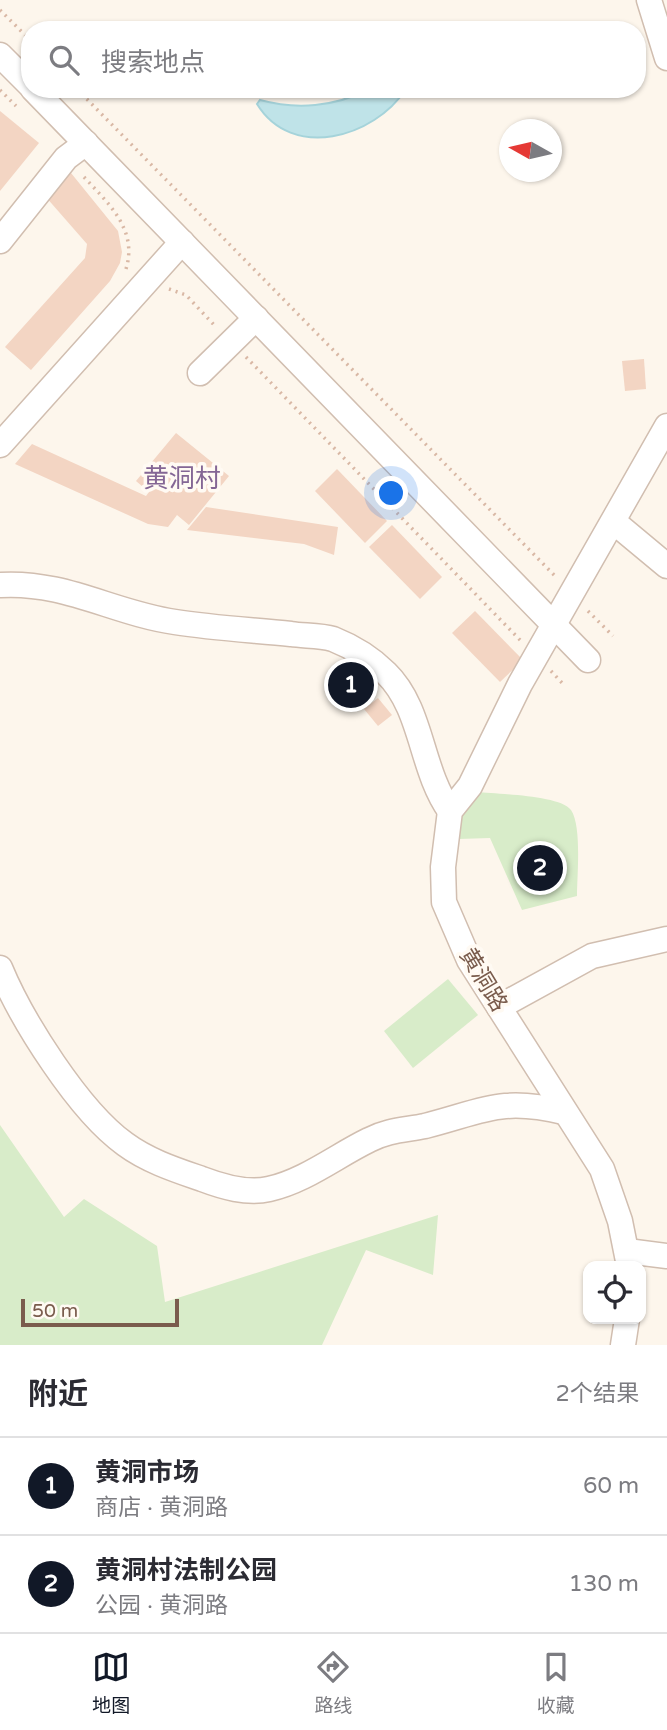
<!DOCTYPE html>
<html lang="zh">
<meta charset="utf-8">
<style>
:root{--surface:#fff;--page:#f2f2f3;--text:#2b2b33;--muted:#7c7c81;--line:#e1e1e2;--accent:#111827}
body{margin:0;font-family:"Varela Round","Noto Sans SC",sans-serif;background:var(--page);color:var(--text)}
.controls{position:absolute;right:21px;bottom:21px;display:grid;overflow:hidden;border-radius:14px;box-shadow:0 2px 5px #0004}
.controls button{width:63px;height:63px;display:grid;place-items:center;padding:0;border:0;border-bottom:2px solid var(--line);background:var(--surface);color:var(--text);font:35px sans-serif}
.compass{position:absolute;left:499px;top:119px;width:63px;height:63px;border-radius:50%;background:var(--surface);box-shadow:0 2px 5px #0004;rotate:278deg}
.scale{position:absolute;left:21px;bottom:18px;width:158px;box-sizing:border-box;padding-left:7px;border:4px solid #7a5c4d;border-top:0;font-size:19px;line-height:24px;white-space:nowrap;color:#7a5c4d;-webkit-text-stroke:5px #fffaf3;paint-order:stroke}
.you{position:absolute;left:392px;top:494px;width:24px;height:24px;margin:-18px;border:5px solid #fff;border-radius:50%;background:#1a73e8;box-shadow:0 0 0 10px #1a73e833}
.badge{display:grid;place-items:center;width:46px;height:46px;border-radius:50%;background:var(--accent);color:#fff;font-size:23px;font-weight:700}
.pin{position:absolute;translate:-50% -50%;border:4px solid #fff;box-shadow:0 2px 7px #0006}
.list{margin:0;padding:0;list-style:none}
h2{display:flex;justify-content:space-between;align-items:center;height:91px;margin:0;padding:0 28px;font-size:30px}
h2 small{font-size:23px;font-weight:400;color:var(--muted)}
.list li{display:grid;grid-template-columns:46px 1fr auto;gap:21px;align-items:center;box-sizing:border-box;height:98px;padding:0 28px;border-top:2px solid var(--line)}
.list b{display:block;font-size:26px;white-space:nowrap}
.list p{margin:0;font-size:23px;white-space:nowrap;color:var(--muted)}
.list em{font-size:23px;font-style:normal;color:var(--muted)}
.icon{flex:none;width:38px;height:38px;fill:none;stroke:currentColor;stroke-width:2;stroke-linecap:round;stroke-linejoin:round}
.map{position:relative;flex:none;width:667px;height:1345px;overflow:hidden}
.search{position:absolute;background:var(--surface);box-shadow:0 2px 5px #0004;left:21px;right:21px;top:21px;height:77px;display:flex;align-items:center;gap:18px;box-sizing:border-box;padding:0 24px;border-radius:28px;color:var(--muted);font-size:26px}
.sheet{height:287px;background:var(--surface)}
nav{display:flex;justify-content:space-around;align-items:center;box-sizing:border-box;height:98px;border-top:2px solid var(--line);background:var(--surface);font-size:19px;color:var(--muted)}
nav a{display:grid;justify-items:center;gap:4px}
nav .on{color:var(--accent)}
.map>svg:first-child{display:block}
.green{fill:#d8ecc9}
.water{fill:#bfe3e8;stroke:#a5d3da;stroke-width:2}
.building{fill:#f3d5c3}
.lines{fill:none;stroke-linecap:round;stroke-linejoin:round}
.minor-casing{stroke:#d1beb0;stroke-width:27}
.path{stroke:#d9b8a5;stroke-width:3.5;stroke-dasharray:2 5;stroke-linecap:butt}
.minor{stroke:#fff;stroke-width:24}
.labels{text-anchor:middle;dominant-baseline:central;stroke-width:7;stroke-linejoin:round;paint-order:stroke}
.street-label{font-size:23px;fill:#7a5c4d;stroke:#fffaf3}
.quarter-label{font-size:26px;fill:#846695;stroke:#fffaf3}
</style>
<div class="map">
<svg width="667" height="1345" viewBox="0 0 667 1345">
<rect width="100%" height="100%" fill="#fdf6ec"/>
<g class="green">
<path d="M477,792C496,794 560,795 571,810C582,826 577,876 577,896L522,910L490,838L459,839V817Z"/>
<path d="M448,979L478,1015L413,1068L384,1031Z"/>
<path d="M0,1125L64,1217L84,1199L157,1246L165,1302L438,1215L433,1275L366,1250L322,1345H0Z"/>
</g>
<path class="water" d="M369,89H406C374,138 292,161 257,104L260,100C296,110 335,107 369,89Z"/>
<g class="building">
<path d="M0,111L39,143L0,191Z"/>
<path d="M71,173L118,231L122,252L120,263L110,281L31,370L5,347L85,258L87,244L45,196Z"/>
<path d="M644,359L646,389L625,391L622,361Z"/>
<path d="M176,433L229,476L189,525L177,515L168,527L148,524L15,464L32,444L146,496L149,492L136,481Z"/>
<path d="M337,469L387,521L365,543L315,491Z"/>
<path d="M206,507L338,527L334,555L304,544L187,530Z"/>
<path d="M392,525L442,577L420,599L369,547Z"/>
<path d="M475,611L523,660L500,682L452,633Z"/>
<path d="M378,698L392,715L378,726L364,709Z"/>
</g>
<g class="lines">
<defs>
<g id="minor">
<path d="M649,0L667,58"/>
<path d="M0,55L30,85"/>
<path d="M33,89L588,660"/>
<path d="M0,241L66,158L86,143"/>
<path d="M200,373L256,318"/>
<path d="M0,445L182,242"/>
<path d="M614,522L667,566"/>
<path d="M0,585C65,581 113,613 175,622C213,628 252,630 291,634C304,636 320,635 333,639C353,647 371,658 386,673C423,709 420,769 450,811"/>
<path d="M0,968C22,1021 79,1111 125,1144C148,1161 176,1170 202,1179C223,1187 247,1194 269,1189C305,1181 336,1156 369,1140C388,1130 405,1130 425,1126C484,1111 500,1097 564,1112"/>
<path d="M499,1007L592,956L667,939"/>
<path d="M627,1251L667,1256"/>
<path d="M629,1266L620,1221L602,1169L469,960L444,902L443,867L450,811L470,786L520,684L667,426"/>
<path d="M623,1345L627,1319"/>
</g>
</defs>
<use href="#minor" class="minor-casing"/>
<g class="path">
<path d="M0,10L30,40"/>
<path d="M77,89L556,577"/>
<path d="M0,90L16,106"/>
<path d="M84,177C109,204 138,230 126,269"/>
<path d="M169,289L186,295L216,327"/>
<path d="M246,357L521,641"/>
<path d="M588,611L613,636"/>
<path d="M551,671L564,685"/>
</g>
<use href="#minor" class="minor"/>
</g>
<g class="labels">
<g class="street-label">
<text transform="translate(483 980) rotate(59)">黄洞路</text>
</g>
<g class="quarter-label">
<text x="182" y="478">黄洞村</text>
</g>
</g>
</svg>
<div class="controls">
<button><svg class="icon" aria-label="locate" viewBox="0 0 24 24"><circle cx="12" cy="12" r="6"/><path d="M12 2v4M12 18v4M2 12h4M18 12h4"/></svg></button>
</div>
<svg class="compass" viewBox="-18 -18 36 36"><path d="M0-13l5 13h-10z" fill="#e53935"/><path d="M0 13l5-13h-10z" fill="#7c7c81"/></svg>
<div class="scale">50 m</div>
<div class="you"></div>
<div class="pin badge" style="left:351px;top:685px">1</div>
<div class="pin badge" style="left:540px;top:868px">2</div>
<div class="search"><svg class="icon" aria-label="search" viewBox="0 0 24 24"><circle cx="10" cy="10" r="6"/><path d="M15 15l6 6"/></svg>搜索地点</div>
</div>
<section class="sheet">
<h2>附近<small>2个结果</small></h2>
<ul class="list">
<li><span class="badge">1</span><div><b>黄洞市场</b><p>商店 · 黄洞路</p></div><em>60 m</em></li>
<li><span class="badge">2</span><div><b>黄洞村法制公园</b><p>公园 · 黄洞路</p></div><em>130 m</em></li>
</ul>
</section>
<nav>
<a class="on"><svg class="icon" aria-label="map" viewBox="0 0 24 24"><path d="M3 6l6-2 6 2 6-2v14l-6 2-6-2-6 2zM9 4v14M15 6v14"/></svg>地图</a>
<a><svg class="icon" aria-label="directions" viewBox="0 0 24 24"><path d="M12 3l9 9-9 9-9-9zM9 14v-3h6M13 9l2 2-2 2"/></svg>路线</a>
<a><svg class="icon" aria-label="saved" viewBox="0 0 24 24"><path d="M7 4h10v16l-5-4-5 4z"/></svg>收藏</a>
</nav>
